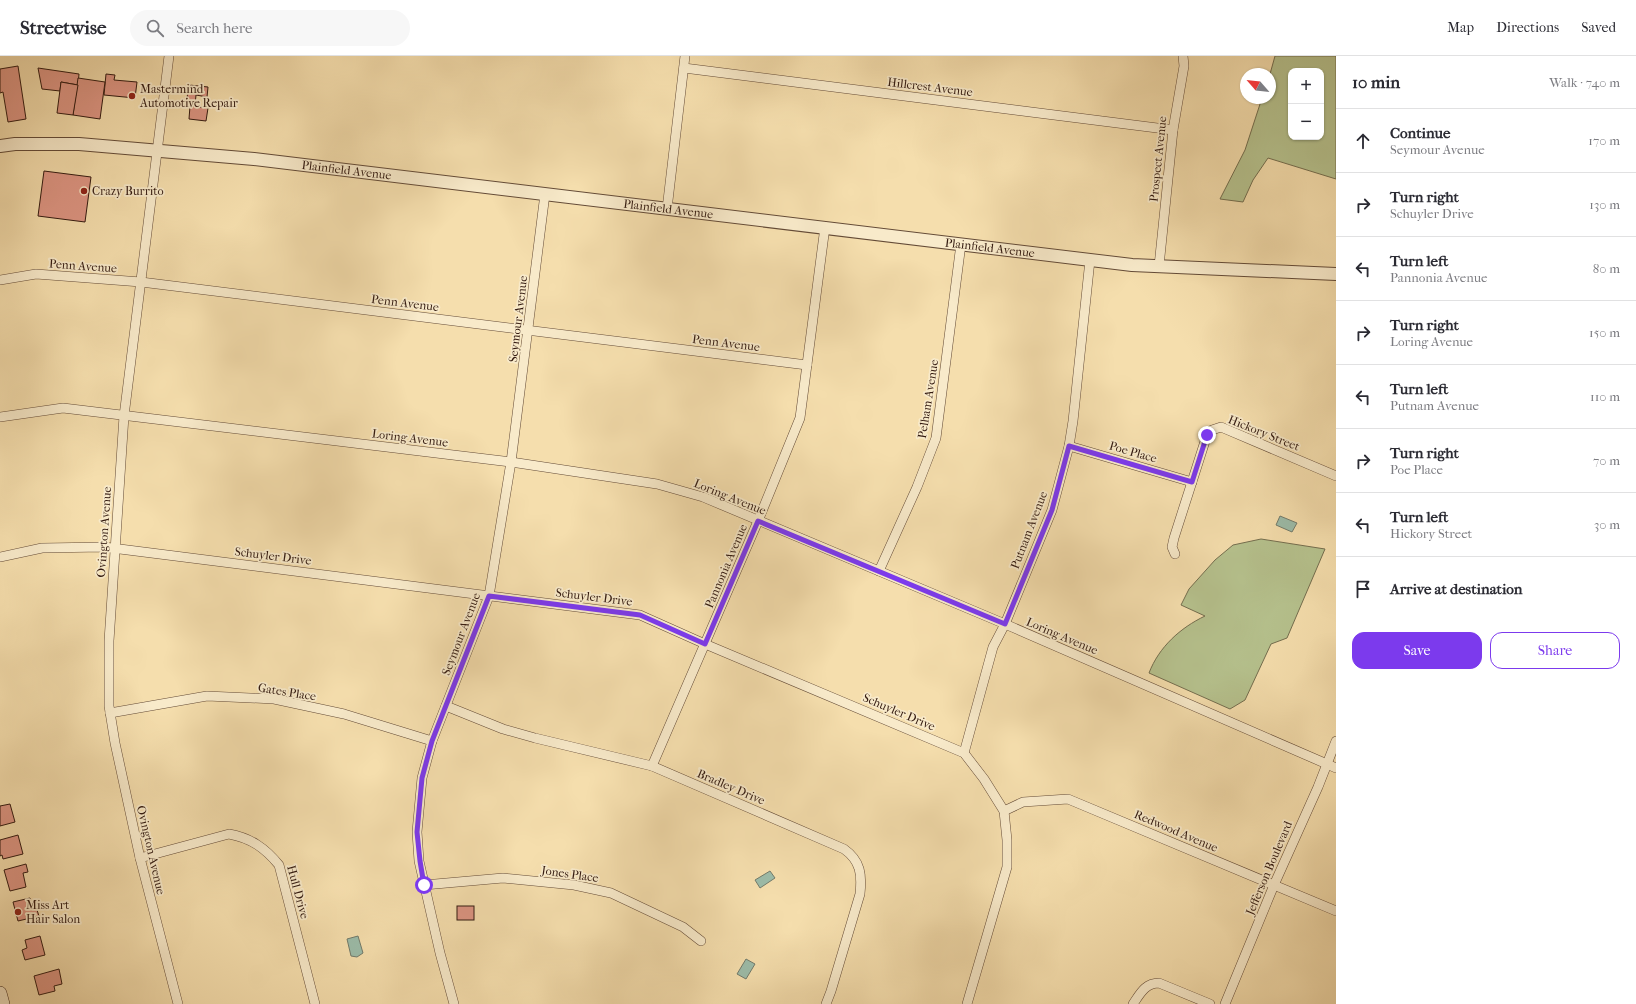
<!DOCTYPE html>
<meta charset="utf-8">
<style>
:root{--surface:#fff;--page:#f7f7f7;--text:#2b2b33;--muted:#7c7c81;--line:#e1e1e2;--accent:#7c3aed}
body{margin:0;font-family:"IM FELL French Canon",serif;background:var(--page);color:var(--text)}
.controls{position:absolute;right:12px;top:12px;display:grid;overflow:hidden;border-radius:8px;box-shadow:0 1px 3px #0004}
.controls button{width:36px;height:36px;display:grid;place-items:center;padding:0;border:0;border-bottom:1px solid var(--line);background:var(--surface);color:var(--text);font:20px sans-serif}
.compass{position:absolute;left:1240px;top:12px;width:36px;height:36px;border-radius:50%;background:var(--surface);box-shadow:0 1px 3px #0004;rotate:298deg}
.stop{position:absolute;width:12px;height:12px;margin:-9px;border:3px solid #7c3aed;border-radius:50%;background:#fff}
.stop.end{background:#7c3aed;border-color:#fff;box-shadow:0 1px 4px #0008}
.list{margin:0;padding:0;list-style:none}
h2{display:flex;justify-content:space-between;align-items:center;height:52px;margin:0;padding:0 16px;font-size:17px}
h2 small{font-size:13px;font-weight:400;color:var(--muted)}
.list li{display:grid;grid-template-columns:26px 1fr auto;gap:12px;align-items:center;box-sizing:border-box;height:64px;padding:0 16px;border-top:1px solid var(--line)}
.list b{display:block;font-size:15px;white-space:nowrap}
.list p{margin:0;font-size:13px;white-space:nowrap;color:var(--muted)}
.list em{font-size:13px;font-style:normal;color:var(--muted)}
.actions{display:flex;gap:8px;padding:12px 16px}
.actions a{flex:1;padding:9px 0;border:1px solid var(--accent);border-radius:12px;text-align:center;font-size:14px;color:var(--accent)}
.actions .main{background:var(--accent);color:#fff}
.icon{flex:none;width:22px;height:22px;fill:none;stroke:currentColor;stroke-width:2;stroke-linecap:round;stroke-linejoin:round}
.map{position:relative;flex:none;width:1336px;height:948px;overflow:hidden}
header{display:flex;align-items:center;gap:24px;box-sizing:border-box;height:56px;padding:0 20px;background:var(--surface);border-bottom:1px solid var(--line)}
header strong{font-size:19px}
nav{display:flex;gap:22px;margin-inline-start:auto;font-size:14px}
.search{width:280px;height:36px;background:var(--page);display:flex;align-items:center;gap:10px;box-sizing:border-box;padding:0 14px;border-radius:22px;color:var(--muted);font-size:15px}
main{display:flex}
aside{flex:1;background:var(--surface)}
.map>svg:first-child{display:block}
.green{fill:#b6c28e;stroke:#746e4f;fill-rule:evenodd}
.water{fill:#9cbca9;stroke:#727b6c}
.building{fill:#dd9583;stroke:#331a10}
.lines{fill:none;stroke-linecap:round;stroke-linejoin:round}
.minor-casing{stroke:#644b37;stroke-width:10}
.tertiary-casing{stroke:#644b37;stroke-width:14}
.secondary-casing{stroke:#331a10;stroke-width:14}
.minor{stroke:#f8eaca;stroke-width:9}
.tertiary{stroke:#f8eaca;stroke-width:12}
.secondary{stroke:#f8eaca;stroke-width:13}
.route{stroke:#7c3aed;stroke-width:5}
.poi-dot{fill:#8f2418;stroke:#f8eaca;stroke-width:1.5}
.labels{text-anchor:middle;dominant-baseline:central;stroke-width:3.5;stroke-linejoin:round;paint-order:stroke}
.street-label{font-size:12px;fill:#331a10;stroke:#f8eaca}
.poi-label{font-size:12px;fill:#331a10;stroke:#f8eaca;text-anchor:start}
</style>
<header>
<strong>Streetwise</strong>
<div class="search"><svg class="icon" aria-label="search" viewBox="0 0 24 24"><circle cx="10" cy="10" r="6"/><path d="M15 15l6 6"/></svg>Search here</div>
<nav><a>Map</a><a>Directions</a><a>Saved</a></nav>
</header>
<main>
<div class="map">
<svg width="1336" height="948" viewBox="0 0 1336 948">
<rect width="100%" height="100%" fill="#f5dead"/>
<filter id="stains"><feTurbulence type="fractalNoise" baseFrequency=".005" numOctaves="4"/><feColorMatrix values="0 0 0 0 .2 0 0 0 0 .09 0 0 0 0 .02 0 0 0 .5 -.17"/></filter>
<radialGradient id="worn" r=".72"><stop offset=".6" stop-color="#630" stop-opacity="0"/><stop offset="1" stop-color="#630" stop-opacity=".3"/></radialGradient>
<g class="green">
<path d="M1275,0H1336V123L1268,102L1253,124L1243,146L1220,143L1245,94L1262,42H1270V18ZM1291,15H1321V81H1291Z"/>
<path d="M1261,483L1325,493L1287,582L1271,588L1245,644L1230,653L1149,617C1159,591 1180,572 1205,560L1181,549L1189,533L1215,504L1233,489Z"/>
</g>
<g class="water">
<path d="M1280,460L1297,467L1292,476L1276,469Z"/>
<path d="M770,815L775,822L760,832L755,824Z"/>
<path d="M358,880L363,897L357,901L351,900L347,883Z"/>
<path d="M746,903L755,908L746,923L737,918Z"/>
</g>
<g class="building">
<path d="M18,10L26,63L8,66L3,36L0,37V13Z"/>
<path d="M38,12L79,18L78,29L61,26L60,35L42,33Z"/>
<path d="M106,18L115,19L114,24L137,26L135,42L104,39Z"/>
<path d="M78,22L105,26L100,63L73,59Z"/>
<path d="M61,26L78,29L73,59L57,57Z"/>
<path d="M189,29L208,31L207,41L196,39L195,49L186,48Z"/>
<path d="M190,50L208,52L206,65L189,63Z"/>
<path d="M44,115L91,121L85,166L38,160Z"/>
<path d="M10,748L15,766L0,770V750Z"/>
<path d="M18,779L23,798L3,803L2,799L0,800V784Z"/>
<path d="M26,808L28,816L23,817L26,831L10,835L4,814Z"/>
<path d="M30,842L32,852L36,851L39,860L18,865L13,846Z"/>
<rect x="457" y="850" width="17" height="14"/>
<path d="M40,880L45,899L25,904L22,894L27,892L25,884Z"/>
<path d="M59,913L62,928L54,930L55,935L39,939L34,920Z"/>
</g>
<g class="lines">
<defs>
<g id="minor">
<path d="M169,0L124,360L109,585V650L115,687L140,802L178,948"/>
<path d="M684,12L1173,74"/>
<path d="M667,153L685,0"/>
<path d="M1159,210L1173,74L1184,10L1183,0"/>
<path d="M0,224L36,218L141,226L807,309"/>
<path d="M0,361L63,352L511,406L657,428L703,441L1005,568L1336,712"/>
<path d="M1069,390L1192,426"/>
<path d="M1175,498L1172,491L1174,482L1207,379L1212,374L1221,371L1336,420"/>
<path d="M0,501L42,492L104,491L640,559L705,588L964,697L984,723L1004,755L1007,784V811L967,948"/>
<path d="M879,515L917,431L936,382L961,188"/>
<path d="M446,650L503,673L535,682L652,710L844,793C861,805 862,819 860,838L831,935L826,948"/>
<path d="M110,657L207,640L274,643L344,658L432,685"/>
<path d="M964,697L993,591L1005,568L1052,454L1069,390L1073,365L1090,204"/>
<path d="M652,710L758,465L800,362L825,171"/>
<path d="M1004,755L1023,746L1068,743L1336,855"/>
<path d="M140,802L229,778C251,782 265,792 279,809L315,948"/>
<path d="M424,829L503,822L574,829L611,837L683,871L701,885"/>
<path d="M454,948L440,897L419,805L417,776L422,722L432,685L489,540L511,406L545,138"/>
<path d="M1133,948C1140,938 1145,927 1159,927L1210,948"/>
<path d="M1225,948L1274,829L1318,731L1336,685"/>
</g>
<g id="tertiary">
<path id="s1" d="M0,90L15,88H79L254,103L1132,209L1336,218"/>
</g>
<path id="secondary" d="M0,937L3,948"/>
</defs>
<use href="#minor" class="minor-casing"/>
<use href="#tertiary" class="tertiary-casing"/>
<use href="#secondary" class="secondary-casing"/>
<use href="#minor" class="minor"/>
<use href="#tertiary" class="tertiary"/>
<use href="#secondary" class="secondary"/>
</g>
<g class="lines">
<path class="route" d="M424,829L420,805L417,776L422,722L432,685L489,540L640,559L705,588L758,465L1005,568L1052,454L1069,390L1192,426L1207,379"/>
</g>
<g class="poi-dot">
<circle cx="132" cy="40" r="4"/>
<circle cx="84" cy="135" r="4"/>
<circle cx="18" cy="856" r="4"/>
</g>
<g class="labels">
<g class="street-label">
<text transform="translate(930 31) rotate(7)">Hillcrest Avenue</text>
<text transform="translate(1158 103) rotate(-84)">Prospect Avenue</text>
<text stroke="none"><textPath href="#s1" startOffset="348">Plainfield Avenue</textPath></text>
<text stroke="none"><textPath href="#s1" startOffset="672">Plainfield Avenue</textPath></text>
<text stroke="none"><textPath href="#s1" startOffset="996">Plainfield Avenue</textPath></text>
<text transform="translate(83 210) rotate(4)">Penn Avenue</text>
<text transform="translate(405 247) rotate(7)">Penn Avenue</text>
<text transform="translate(518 263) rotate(-83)">Seymour Avenue</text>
<text transform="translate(726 287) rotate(7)">Penn Avenue</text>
<text transform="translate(928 343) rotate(-81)">Pelham Avenue</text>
<text transform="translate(1264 377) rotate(22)">Hickory Street</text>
<text transform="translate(410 382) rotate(7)">Loring Avenue</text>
<text transform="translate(1133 396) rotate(16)">Poe Place</text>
<text transform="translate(730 441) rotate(22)">Loring Avenue</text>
<text transform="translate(1029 474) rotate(-69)">Putnam Avenue</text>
<text transform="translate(104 476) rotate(-86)">Ovington Avenue</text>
<text transform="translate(273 500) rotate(7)">Schuyler Drive</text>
<text transform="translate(726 510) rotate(-67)">Pannonia Avenue</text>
<text transform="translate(594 541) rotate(7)">Schuyler Drive</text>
<text transform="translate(461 578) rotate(-69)">Seymour Avenue</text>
<text transform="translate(1062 580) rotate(23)">Loring Avenue</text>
<text transform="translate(287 636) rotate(9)">Gates Place</text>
<text transform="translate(899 656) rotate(23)">Schuyler Drive</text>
<text transform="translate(731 731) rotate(23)">Bradley Drive</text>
<text transform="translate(1176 775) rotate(23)">Redwood Avenue</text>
<text transform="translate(151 794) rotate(77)">Ovington Avenue</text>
<text transform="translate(1269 812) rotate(-67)">Jefferson Boulevard</text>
<text transform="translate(570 818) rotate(8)">Jones Place</text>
<text transform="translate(298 836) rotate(75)">Hull Drive</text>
</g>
<g class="poi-label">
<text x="140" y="33">Mastermind<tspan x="140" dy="14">Automotive Repair</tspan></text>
<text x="92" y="135">Crazy Burrito</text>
<text x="26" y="849">Miss Art<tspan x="26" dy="14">Hair Salon</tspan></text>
</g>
</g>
<rect width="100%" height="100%" filter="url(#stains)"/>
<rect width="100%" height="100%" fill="url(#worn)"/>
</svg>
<div class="controls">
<button>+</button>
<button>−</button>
</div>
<svg class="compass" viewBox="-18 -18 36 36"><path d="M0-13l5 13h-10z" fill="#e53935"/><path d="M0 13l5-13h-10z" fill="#7c7c81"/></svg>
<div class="stop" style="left:424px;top:829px"></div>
<div class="stop end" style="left:1207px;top:379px"></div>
</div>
<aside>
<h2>10 min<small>Walk · 740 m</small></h2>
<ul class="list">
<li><svg class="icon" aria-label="ahead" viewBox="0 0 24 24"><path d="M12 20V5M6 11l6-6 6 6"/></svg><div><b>Continue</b><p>Seymour Avenue</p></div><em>170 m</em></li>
<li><svg class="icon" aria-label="right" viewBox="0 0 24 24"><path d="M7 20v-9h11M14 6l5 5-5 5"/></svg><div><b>Turn right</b><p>Schuyler Drive</p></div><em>130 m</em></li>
<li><svg class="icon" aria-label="left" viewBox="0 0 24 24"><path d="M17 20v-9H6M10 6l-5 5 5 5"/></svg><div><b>Turn left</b><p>Pannonia Avenue</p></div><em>80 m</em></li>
<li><svg class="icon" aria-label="right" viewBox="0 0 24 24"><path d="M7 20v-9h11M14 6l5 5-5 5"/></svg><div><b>Turn right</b><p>Loring Avenue</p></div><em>150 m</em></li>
<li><svg class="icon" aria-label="left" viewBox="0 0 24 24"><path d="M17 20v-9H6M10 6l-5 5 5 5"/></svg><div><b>Turn left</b><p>Putnam Avenue</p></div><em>110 m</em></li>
<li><svg class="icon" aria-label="right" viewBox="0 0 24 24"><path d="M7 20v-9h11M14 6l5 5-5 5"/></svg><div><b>Turn right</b><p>Poe Place</p></div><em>70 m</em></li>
<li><svg class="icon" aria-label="left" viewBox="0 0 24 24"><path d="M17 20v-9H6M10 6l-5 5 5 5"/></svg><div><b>Turn left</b><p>Hickory Street</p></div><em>30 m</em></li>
<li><svg class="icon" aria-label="arrive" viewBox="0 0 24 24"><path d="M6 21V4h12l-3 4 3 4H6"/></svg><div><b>Arrive at destination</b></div></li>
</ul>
<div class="actions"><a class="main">Save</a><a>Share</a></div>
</aside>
</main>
